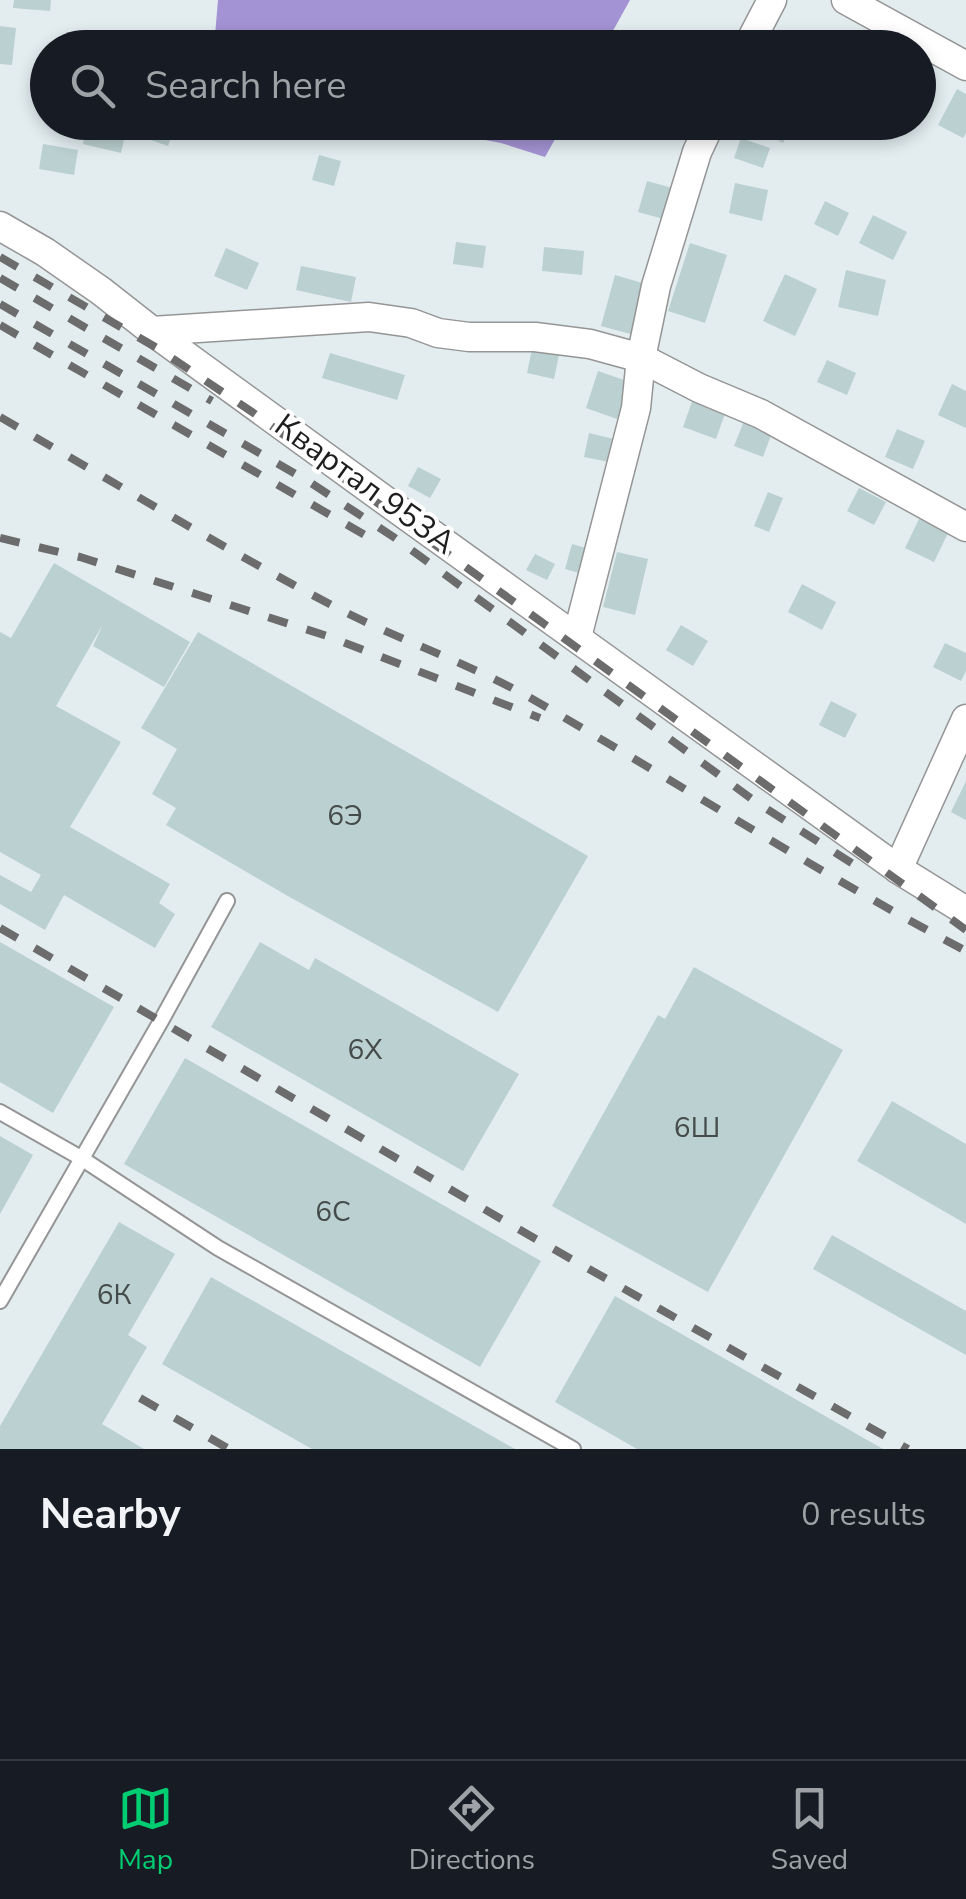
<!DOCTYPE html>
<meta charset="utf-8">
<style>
:root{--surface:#171b24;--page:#242831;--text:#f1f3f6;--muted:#9ea1a6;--line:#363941;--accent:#00cc72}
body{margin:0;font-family:"Nunito Sans",sans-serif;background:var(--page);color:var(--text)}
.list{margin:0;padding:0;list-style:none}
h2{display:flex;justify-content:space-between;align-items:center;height:130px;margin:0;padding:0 40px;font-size:42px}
h2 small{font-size:32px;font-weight:400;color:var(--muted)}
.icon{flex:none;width:55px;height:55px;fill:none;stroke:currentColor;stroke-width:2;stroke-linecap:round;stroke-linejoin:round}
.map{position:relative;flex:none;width:966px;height:1449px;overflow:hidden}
.search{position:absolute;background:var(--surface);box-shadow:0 5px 15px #0003;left:30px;right:30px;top:30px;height:110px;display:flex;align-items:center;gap:25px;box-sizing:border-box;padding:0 35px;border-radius:55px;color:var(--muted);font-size:38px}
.sheet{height:310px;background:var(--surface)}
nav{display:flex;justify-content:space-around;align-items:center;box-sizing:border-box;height:140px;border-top:2px solid var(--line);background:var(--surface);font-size:28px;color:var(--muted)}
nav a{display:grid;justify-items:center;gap:5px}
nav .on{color:var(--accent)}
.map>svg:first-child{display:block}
.forest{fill:#a493d4}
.building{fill:#bbd0d0}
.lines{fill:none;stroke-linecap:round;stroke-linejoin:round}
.service-casing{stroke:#959595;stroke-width:18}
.minor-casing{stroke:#959595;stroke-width:31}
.service{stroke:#fff;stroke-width:14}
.minor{stroke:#fff;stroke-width:28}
.rail{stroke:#6c6c6c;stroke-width:8;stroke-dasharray:20 20;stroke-linecap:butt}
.labels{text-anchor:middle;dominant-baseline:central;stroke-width:8;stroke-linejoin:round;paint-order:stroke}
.number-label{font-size:28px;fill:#454a4a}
.street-label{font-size:32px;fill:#1e1e1e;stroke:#fff}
</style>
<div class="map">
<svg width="966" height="1449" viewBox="0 0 966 1449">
<rect width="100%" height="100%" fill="#e3edf0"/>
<g class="forest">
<path d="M218,0H630L604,47H214Z"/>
<path d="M398,123L564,122V123L545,157L501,143Z"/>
</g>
<g class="building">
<path d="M14,0H51L50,11L13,8Z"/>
<path d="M0,26L16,28L12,65L0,64Z"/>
<path d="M957,89L966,94V133L963,138L938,125Z"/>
<path d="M88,122H128L121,153L83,144Z"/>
<path d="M150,122L174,128L168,146L145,138Z"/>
<path d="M761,122H794L783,143L757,129Z"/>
<path d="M741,138L770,148L763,168L734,158Z"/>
<path d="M43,144L78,150L74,175L39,169Z"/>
<path d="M319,155L341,161L334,186L312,180Z"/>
<path d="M647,181L676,189L667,220L638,212Z"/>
<path d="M735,183L768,190L762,221L729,213Z"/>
<path d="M825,201L849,213L838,236L814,224Z"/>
<path d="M873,215L907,232L893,260L859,243Z"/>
<path d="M456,242L486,246L483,268L453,264Z"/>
<path d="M690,243L727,255L705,323L668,311Z"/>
<path d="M544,247L584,251L582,275L542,271Z"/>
<path d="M226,248L259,263L247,290L214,276Z"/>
<path d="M301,266L356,277L351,302L296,290Z"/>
<path d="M846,270L886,280L878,316L838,307Z"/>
<path d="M785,274L817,289L795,336L763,321Z"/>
<path d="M615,275L649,285L634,335L601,326Z"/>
<path d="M532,349L559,355L554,379L527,373Z"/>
<path d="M330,353L405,375L397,400L322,378Z"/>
<path d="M827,360L856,373L847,395L817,382Z"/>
<path d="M598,371L630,382L617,419L586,408Z"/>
<path d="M952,384L966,391V428L938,415Z"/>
<path d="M694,396L727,408L716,439L683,427Z"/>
<path d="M746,416L774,427L763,457L734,446Z"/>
<path d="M897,429L925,441L913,469L885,457Z"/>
<path d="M589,433L614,439L609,462L584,457Z"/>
<path d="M418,467L441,479L430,498L408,486Z"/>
<path d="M859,488L886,502L874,525L847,511Z"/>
<path d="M768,492L783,498L769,532L754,526Z"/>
<path d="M919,519L948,533L934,562L905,548Z"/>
<path d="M572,544L593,550L586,575L565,569Z"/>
<path d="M617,552L648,559L635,615L603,607Z"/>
<path d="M535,554L555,564L547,580L526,570Z"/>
<path d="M54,563L190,642L164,687L93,646L103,624L56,706L121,742L70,827L170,884L159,903L175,914L155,948L64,895L45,930L0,904V875L31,892L41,875L0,852V632L11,638Z"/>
<path d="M802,584L836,602L822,630L788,612Z"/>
<path d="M681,625L708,641L693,666L666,650Z"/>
<path d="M198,632L588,856L498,1012L286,895L166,825L176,808L152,794L177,749L141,728Z"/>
<path d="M945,643L966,653V671L961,681L933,667Z"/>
<path d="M831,701L857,714L845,738L819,725Z"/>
<path d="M966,781V820L951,812Z"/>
<path d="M0,942L114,1007L53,1113L0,1082Z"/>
<path d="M260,942L309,970L315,958L519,1074L463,1171L211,1027Z"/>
<path d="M694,967L843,1050L708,1292L552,1206L658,1015L665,1019Z"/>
<path d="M185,1058L541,1261L480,1367L124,1164Z"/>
<path d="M892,1101L966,1144V1224L857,1161Z"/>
<path d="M0,1136L33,1155L0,1214Z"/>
<path d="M119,1222L175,1254L128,1335L147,1347L102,1424L144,1449H0V1426Z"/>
<path d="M832,1235L966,1311V1355L813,1269Z"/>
<path d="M211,1277L515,1449H312L162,1364Z"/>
<path d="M615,1296L883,1449H637L555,1402Z"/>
</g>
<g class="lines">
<defs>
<g id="service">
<path d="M0,1112L81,1158L218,1248L573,1449"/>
<path d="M0,1301L161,1021L227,901"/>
</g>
<g id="minor">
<path d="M846,0L966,66"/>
<path d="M747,48L772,0"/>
<path d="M0,226L45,252L101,291L152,331L397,509L898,869L966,911"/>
<path d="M152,331L369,317L411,323L438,333L469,337H535L590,344L641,358L699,388L761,414L966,527"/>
<path d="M577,637L636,408L641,358L656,286L697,152L711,122"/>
<path d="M898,869L966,719"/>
</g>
</defs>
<use href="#service" class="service-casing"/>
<use href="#minor" class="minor-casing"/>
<use href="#service" class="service"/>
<use href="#minor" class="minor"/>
<g class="rail">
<path d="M0,257L157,348L255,414L966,930"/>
<path d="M0,278L212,401"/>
<path d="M0,304L308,481L395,538L756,802L858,867"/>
<path d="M0,325L377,542"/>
<path d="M0,417C116,483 230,553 349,614C410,644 475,666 534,700C678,783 819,873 966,951"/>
<path d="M0,538L80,557L327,636L540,718"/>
<path d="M0,928L534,1238L908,1449"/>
<path d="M140,1398L229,1449"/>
</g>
</g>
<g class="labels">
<g class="number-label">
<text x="345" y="816">6Э</text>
<text x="365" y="1050">6Х</text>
<text x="697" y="1128">6Ш</text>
<text x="333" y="1212">6С</text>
<text x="114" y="1295">6К</text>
</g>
<g class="street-label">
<text transform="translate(365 484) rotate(36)">Квартал 953А</text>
</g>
</g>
</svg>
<div class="search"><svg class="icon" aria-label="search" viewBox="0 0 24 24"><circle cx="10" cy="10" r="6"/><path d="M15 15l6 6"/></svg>Search here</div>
</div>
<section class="sheet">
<h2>Nearby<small>0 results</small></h2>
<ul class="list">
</ul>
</section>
<nav>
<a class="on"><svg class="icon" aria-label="map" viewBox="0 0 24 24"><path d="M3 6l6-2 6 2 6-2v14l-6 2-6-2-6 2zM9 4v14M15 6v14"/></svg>Map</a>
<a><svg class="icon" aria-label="directions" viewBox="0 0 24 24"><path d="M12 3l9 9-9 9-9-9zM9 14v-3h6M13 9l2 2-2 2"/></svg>Directions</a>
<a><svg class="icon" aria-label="saved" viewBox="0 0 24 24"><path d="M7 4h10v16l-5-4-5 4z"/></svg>Saved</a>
</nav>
